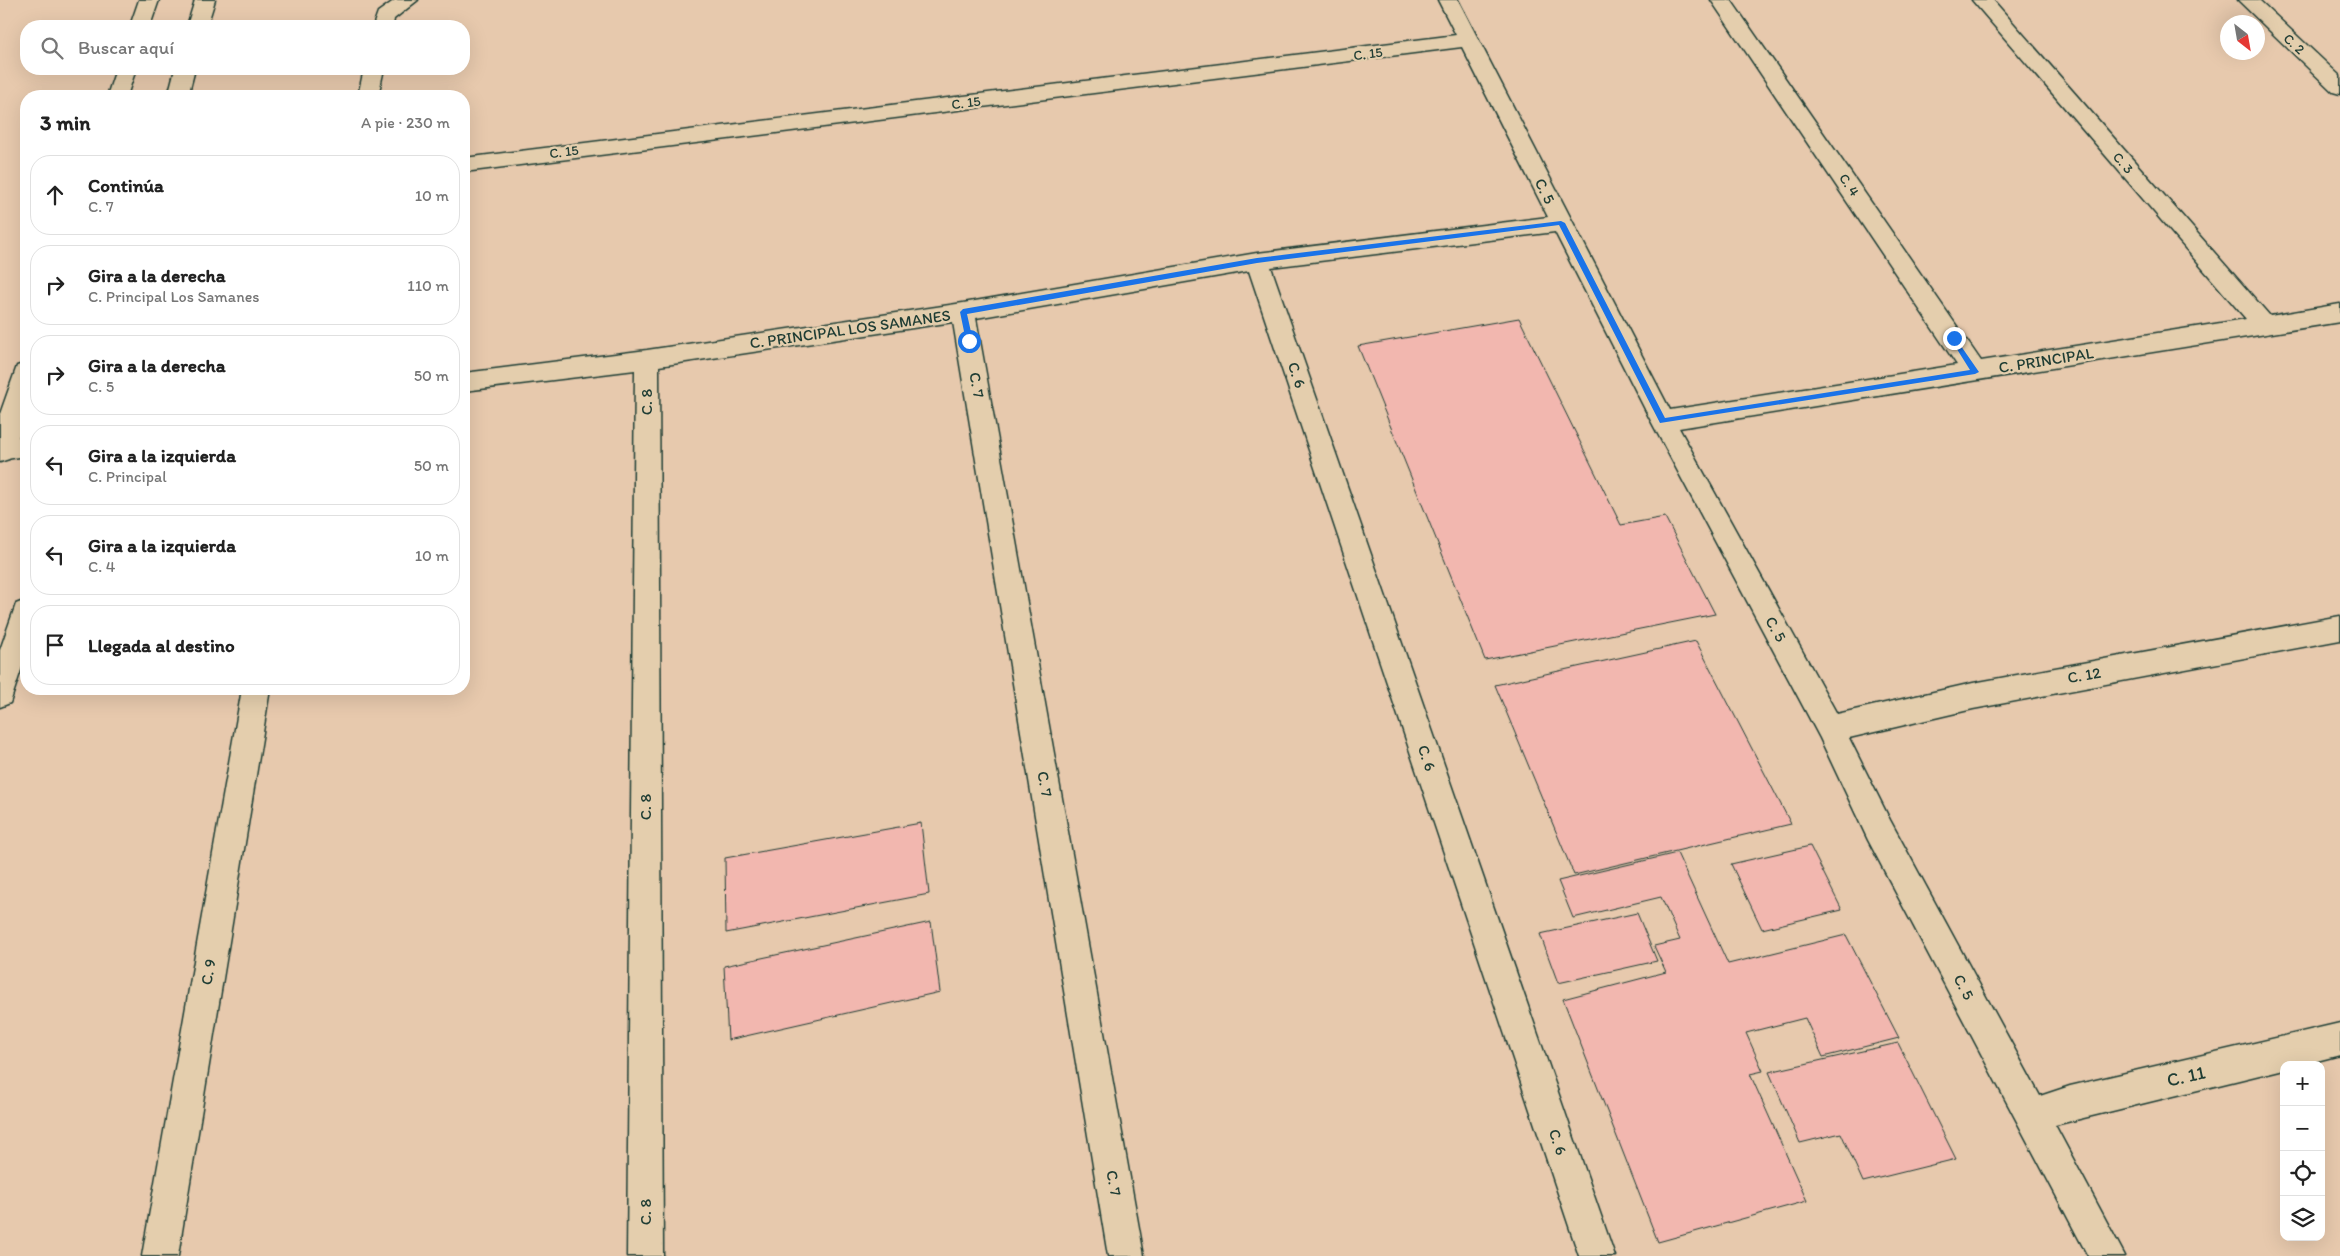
<!DOCTYPE html>
<html lang="es">
<meta charset="utf-8">
<style>
:root{--surface:#fff;--page:#f2f2f2;--text:#222;--muted:#767676;--line:#e0e0e0}
body{margin:0;font-family:Itim,sans-serif;background:var(--page);color:var(--text)}
.controls{position:absolute;right:15px;bottom:15px;display:grid;overflow:hidden;border-radius:10px;box-shadow:0 5px 20px #0002}
.controls button{width:45px;height:45px;display:grid;place-items:center;padding:0;border:0;border-bottom:1px solid var(--line);background:var(--surface);color:var(--text);font:25px sans-serif}
.compass{position:absolute;left:2220px;top:15px;width:45px;height:45px;border-radius:50%;background:var(--surface);box-shadow:0 5px 20px #0002;rotate:149deg}
.stop{position:absolute;width:15px;height:15px;margin:-11px;border:4px solid #1a73e8;border-radius:50%;background:#fff}
.stop.end{background:#1a73e8;border-color:#fff;box-shadow:0 1px 5px #0008}
.list{margin:0;padding:0;list-style:none}
h2{display:flex;justify-content:space-between;align-items:center;height:65px;margin:0;padding:0 20px;font-size:21px}
h2 small{font-size:16px;font-weight:400;color:var(--muted)}
.list li{display:grid;grid-template-columns:32px 1fr auto;gap:15px;align-items:center;box-sizing:border-box;height:80px;margin:0 10px 10px;padding:0 10px;border:1px solid var(--line);border-radius:20px}
.list b{display:block;font-size:19px;white-space:nowrap}
.list p{margin:0;font-size:16px;white-space:nowrap;color:var(--muted)}
.list em{font-size:16px;font-style:normal;color:var(--muted)}
.icon{flex:none;width:28px;height:28px;fill:none;stroke:currentColor;stroke-width:2;stroke-linecap:round;stroke-linejoin:round}
.map{position:relative;flex:none;width:2340px;height:1256px;overflow:hidden}
.search{position:absolute;background:var(--surface);box-shadow:0 5px 20px #0002;left:20px;top:20px;width:450px;height:55px;display:flex;align-items:center;gap:12px;box-sizing:border-box;padding:0 18px;border-radius:20px;color:var(--muted);font-size:19px}
.panel{position:absolute;background:var(--surface);box-shadow:0 5px 20px #0002;left:20px;top:90px;width:450px;height:605px;border-radius:20px}
.map>svg:first-child{display:block}
.building{fill:#f2b7af;stroke:#1f3d34}
.lines{fill:none;stroke-linecap:round;stroke-linejoin:round}
.street-casing{stroke:#1f3d34;stroke-width:3}
.secondary-casing{stroke:#1f3d34;stroke-width:3}
.street{fill:#e4cead;fill-rule:evenodd}
.secondary{fill:#e4cead;fill-rule:evenodd}
.route{fill:#1a73e8}
.labels{text-anchor:middle;dominant-baseline:central;stroke-width:4.5;stroke-linejoin:round;paint-order:stroke}
.far-street-label{font-size:14px;fill:#1f3d34;stroke:#e4cead}
.street-label{font-size:16px;fill:#1f3d34;stroke:#e4cead}
.near-street-label{font-size:19px;fill:#1f3d34;stroke:#e4cead}
</style>
<div class="map">
<svg width="2340" height="1256" viewBox="0 0 2340 1256">
<rect width="100%" height="100%" fill="#e7c9ad"/>
<filter id="ink" filterUnits="userSpaceOnUse"><feTurbulence type="fractalNoise" baseFrequency=".02" numOctaves="2"/><feDisplacementMap in="SourceGraphic" scale="10" xChannelSelector="R" yChannelSelector="G"/><feConvolveMatrix kernelMatrix="1 2 1 2 8 2 1 2 1" color-interpolation-filters="sRGB"/></filter>
<g filter="url(#ink)">
<g class="building">
<path d="M1519,318L1621,525L1665,517L1715,614L1485,660L1358,346Z"/>
<path d="M1696,641L1791,824L1574,875L1495,685Z"/>
<path d="M921,823L929,894L726,933L725,858Z"/>
<path d="M1810,846L1842,910L1762,929L1731,864Z"/>
<path d="M1677,853L1728,964L1846,935L1899,1038L1823,1057L1805,1018L1746,1033L1763,1071L1750,1074L1807,1201L1658,1242L1563,999L1666,972L1654,946L1680,940L1661,897L1573,918L1558,881Z"/>
<path d="M1637,913L1657,961L1558,983L1540,934Z"/>
<path d="M931,922L940,992L728,1040L724,966Z"/>
<path d="M1898,1043L1956,1159L1863,1182L1841,1133L1800,1143L1769,1072Z"/>
</g>
<g class="lines">
<defs>
<g id="street">
<path d="M395,0H418L394,19L393,26H373L378,12Z"/>
<path d="M1438,0H1458L1670,410L1957,365L1711,0H1731L1981,361L2246,319L1972,0H1993L2270,316L2340,304V322L1679,428L1837,714L1973,683L2340,616V640L1973,709L1849,738L1890,820L2040,1096L2070,1086L2340,1023V1055L2301,1065H2284V1069L2055,1125L2125,1256H2088L1868,840L1820,738L1651,421L1555,232L1271,267L1615,1256H1579L1249,271L976,318L1144,1256H1108L953,322L659,366L663,1256H627L635,370L464,391V373L647,350L963,303L1257,253L1548,217L1462,47L464,172V158L1456,35Z"/>
<path d="M2238,0H2259L2340,76V94L2333,92Z"/>
<path d="M364,69H384L378,96H358Z"/>
<path d="M26,436V456L0,460V440Z"/>
<path d="M242,689H270L178,1256H142Z"/>
</g>
<g id="secondary">
<path d="M139,0H159L150,26H130Z"/>
<path d="M195,0H215L207,26H187Z"/>
<path d="M116,69H136L127,96H107Z"/>
<path d="M175,69H195L188,96H168Z"/>
<path d="M26,363C28,396 25,429 9,459L0,462V414L17,366Z"/>
<path d="M26,600V655L10,703L0,707V650L16,604Z"/>
</g>
</defs>
<use href="#street" class="street-casing"/>
<use href="#secondary" class="secondary-casing"/>
<use href="#street" class="street"/>
<use href="#secondary" class="secondary"/>
</g>
</g>
<path class="route" d="M1561,221L1565,223L1665,418L1970,370L1950,338L1954,336L1979,372L1975,374L1660,423L1559,225L1257,263L967,314L973,341L969,344L966,341L960,312L963,309L1257,258Z"/>
<g class="labels">
<g class="far-street-label">
<text transform="translate(2294 44) rotate(43)">C. 2</text>
<text transform="translate(1368 54) rotate(-7)">C. 15</text>
<text transform="translate(966 103) rotate(-7)">C. 15</text>
<text transform="translate(564 152) rotate(-7)">C. 15</text>
<text transform="translate(2123 163) rotate(49)">C. 3</text>
<text transform="translate(1849 185) rotate(55)">C. 4</text>
</g>
<g class="street-label">
<text transform="translate(1545 191) rotate(63)">C. 5</text>
<text transform="translate(850 329) rotate(-8)">C. PRINCIPAL LOS SAMANES</text>
<text transform="translate(2046 360) rotate(-9)">C. PRINCIPAL</text>
<text transform="translate(1297 375) rotate(71)">C. 6</text>
<text transform="translate(977 385) rotate(80)">C. 7</text>
<text transform="translate(646 402) rotate(-90)">C. 8</text>
<text transform="translate(1776 629) rotate(61)">C. 5</text>
<text transform="translate(2084 675) rotate(-10)">C. 12</text>
<text transform="translate(1427 758) rotate(71)">C. 6</text>
<text transform="translate(1045 784) rotate(80)">C. 7</text>
<text transform="translate(645 807) rotate(-90)">C. 8</text>
<text transform="translate(208 972) rotate(-80)">C. 9</text>
<text transform="translate(1964 987) rotate(62)">C. 5</text>
<text transform="translate(1558 1142) rotate(71)">C. 6</text>
<text transform="translate(1114 1183) rotate(80)">C. 7</text>
<text transform="translate(645 1212) rotate(-90)">C. 8</text>
</g>
<g class="near-street-label">
<text transform="translate(2186 1076) rotate(-13)">C. 11</text>
</g>
</g>
</svg>
<div class="controls">
<button>+</button>
<button>−</button>
<button><svg class="icon" aria-label="locate" viewBox="0 0 24 24"><circle cx="12" cy="12" r="6"/><path d="M12 2v4M12 18v4M2 12h4M18 12h4"/></svg></button>
<button><svg class="icon" aria-label="layers" viewBox="0 0 24 24"><path d="M12 4l9 5-9 5-9-5zM3 14l9 5 9-5"/></svg></button>
</div>
<svg class="compass" viewBox="-18 -18 36 36"><path d="M0-13l5 13h-10z" fill="#e53935"/><path d="M0 13l5-13h-10z" fill="#767676"/></svg>
<div class="stop" style="left:969px;top:341px"></div>
<div class="stop end" style="left:1954px;top:338px"></div>
<div class="search"><svg class="icon" aria-label="search" viewBox="0 0 24 24"><circle cx="10" cy="10" r="6"/><path d="M15 15l6 6"/></svg>Buscar aquí</div>
<section class="panel">
<h2>3 min<small>A pie · 230 m</small></h2>
<ul class="list">
<li><svg class="icon" aria-label="ahead" viewBox="0 0 24 24"><path d="M12 20V5M6 11l6-6 6 6"/></svg><div><b>Continúa</b><p>C. 7</p></div><em>10 m</em></li>
<li><svg class="icon" aria-label="right" viewBox="0 0 24 24"><path d="M7 20v-9h11M14 6l5 5-5 5"/></svg><div><b>Gira a la derecha</b><p>C. Principal Los Samanes</p></div><em>110 m</em></li>
<li><svg class="icon" aria-label="right" viewBox="0 0 24 24"><path d="M7 20v-9h11M14 6l5 5-5 5"/></svg><div><b>Gira a la derecha</b><p>C. 5</p></div><em>50 m</em></li>
<li><svg class="icon" aria-label="left" viewBox="0 0 24 24"><path d="M17 20v-9H6M10 6l-5 5 5 5"/></svg><div><b>Gira a la izquierda</b><p>C. Principal</p></div><em>50 m</em></li>
<li><svg class="icon" aria-label="left" viewBox="0 0 24 24"><path d="M17 20v-9H6M10 6l-5 5 5 5"/></svg><div><b>Gira a la izquierda</b><p>C. 4</p></div><em>10 m</em></li>
<li><svg class="icon" aria-label="arrive" viewBox="0 0 24 24"><path d="M6 21V4h12l-3 4 3 4H6"/></svg><div><b>Llegada al destino</b></div></li>
</ul>
</section>
</div>
